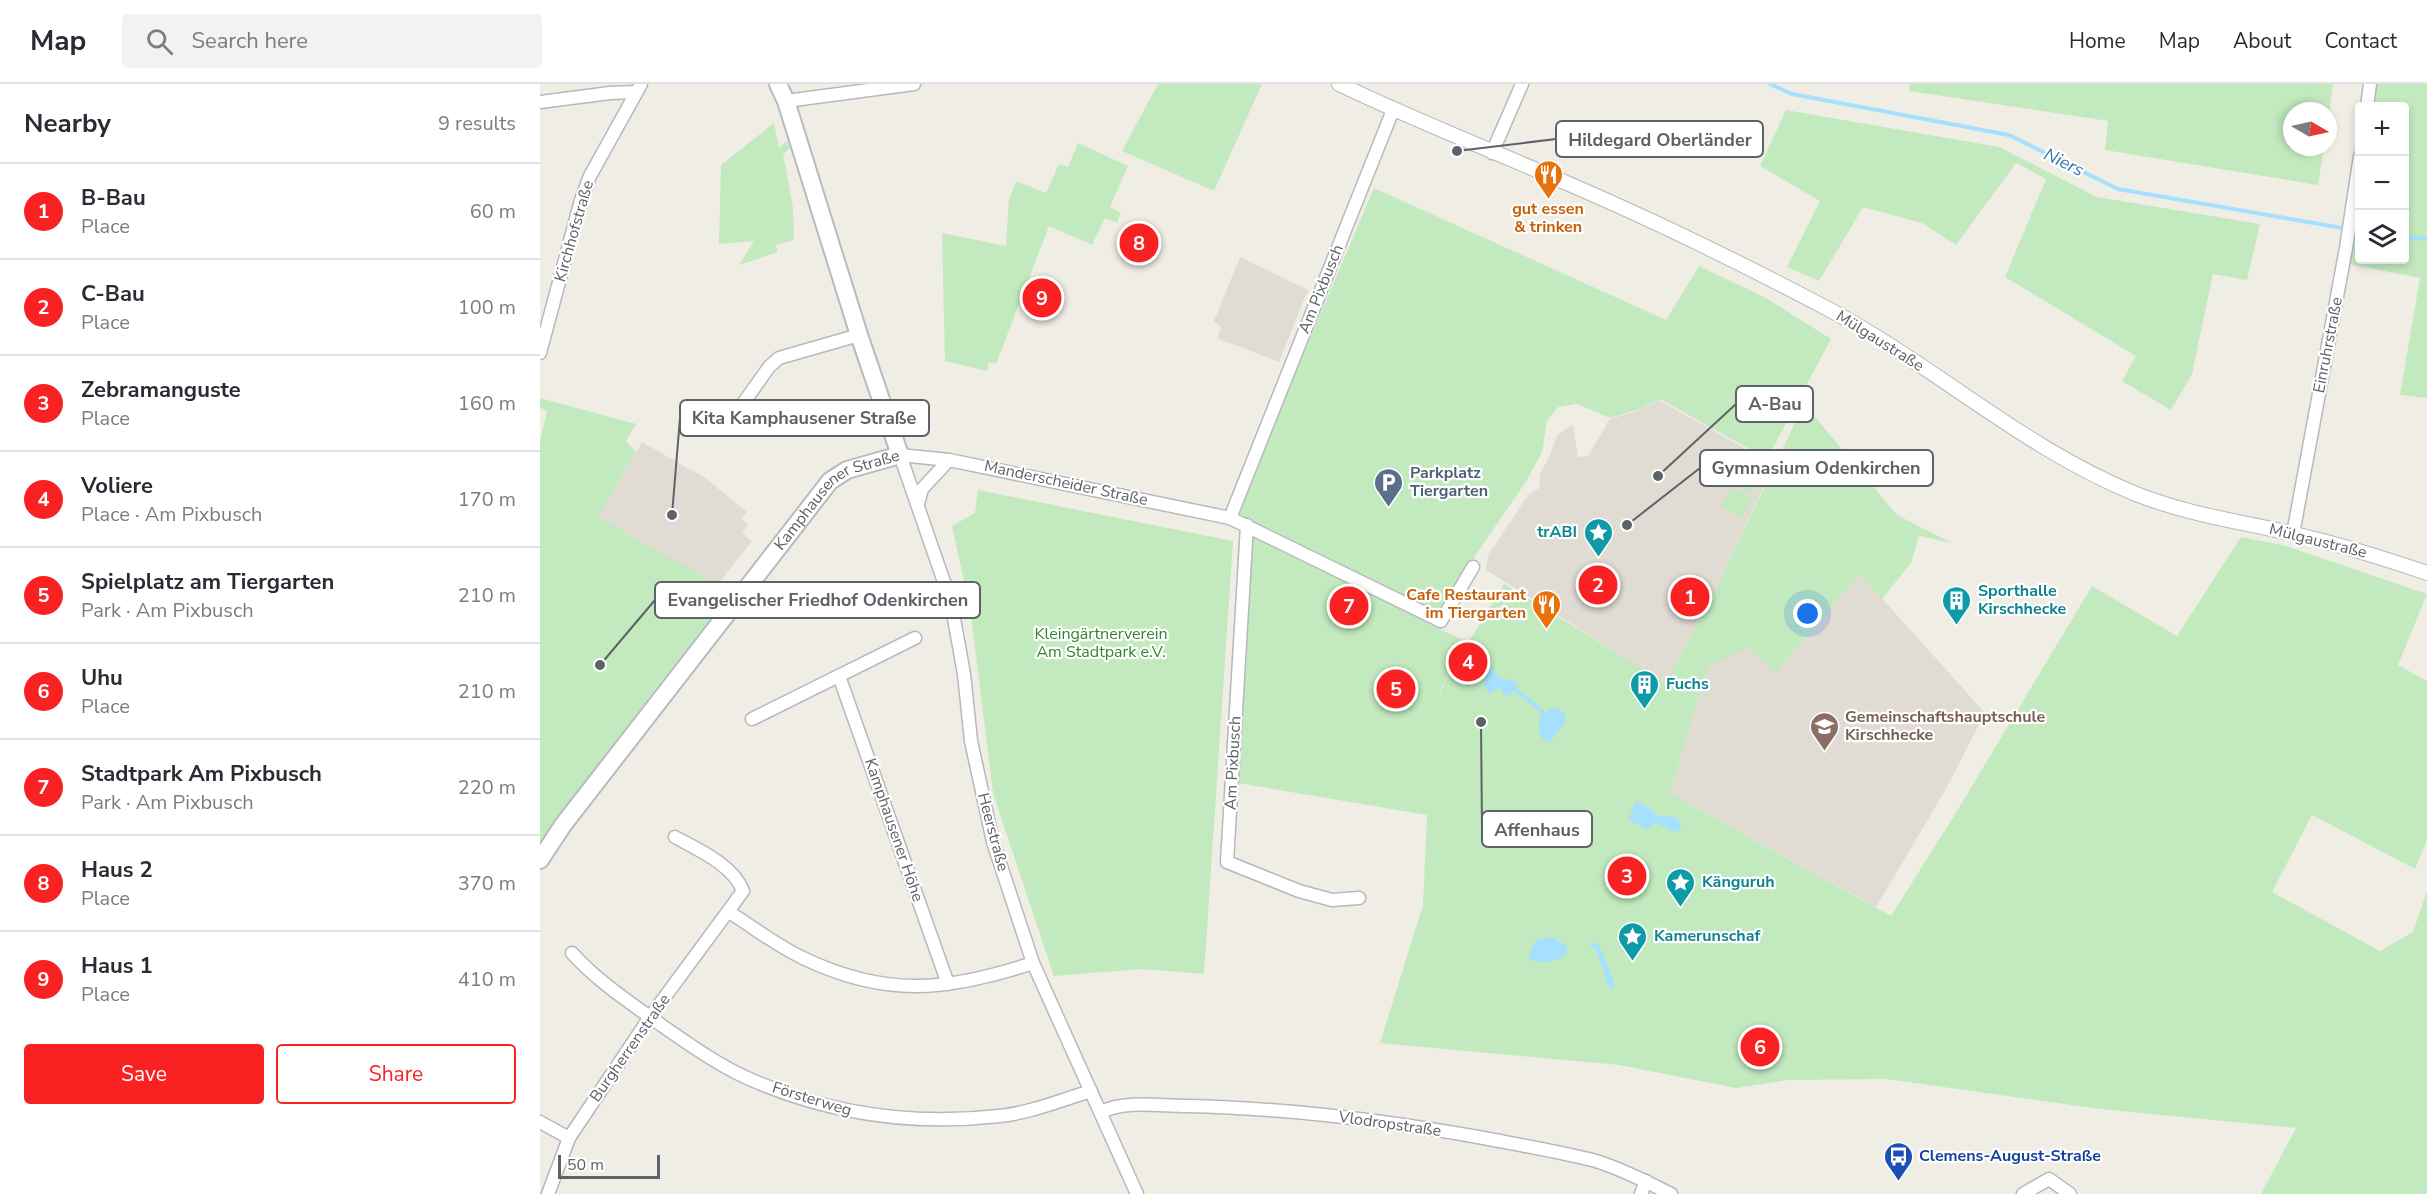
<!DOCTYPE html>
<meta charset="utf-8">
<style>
:root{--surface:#fff;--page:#f2f2f3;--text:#2b2b33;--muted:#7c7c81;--line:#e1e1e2;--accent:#fa2122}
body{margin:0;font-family:"Nunito Sans",sans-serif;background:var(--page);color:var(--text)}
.controls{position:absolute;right:18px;top:18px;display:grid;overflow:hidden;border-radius:6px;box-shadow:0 3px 9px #0003}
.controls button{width:54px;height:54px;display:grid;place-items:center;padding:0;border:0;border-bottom:2px solid var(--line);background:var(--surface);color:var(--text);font:30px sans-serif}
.compass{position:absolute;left:1743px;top:18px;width:54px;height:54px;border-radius:50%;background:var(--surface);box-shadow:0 3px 9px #0003;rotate:99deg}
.scale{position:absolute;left:18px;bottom:15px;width:102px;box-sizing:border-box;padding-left:6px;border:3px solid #5c6267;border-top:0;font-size:16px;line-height:21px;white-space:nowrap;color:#5c6267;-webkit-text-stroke:4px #fff;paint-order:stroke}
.you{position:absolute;left:1268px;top:530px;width:21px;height:21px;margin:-15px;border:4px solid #fff;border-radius:50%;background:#1a73e8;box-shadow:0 0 0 9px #1a73e833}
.badge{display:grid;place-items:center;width:39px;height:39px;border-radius:50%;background:var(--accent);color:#fff;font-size:20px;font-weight:700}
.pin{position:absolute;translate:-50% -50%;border:3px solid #fff;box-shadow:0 2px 6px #0006}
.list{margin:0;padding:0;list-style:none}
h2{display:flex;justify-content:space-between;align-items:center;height:78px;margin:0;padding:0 24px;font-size:26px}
h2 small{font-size:20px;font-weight:400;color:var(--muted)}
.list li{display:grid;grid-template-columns:39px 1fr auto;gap:18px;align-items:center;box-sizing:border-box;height:96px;padding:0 24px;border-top:2px solid var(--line)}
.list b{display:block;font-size:22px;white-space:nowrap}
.list p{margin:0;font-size:20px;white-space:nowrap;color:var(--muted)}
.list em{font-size:20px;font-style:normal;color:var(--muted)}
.actions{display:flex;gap:12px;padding:18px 24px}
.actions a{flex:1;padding:14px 0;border:2px solid var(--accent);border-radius:6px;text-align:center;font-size:21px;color:var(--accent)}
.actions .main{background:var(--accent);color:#fff}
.icon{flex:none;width:33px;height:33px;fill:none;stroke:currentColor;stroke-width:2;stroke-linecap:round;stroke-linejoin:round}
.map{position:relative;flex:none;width:1887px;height:1110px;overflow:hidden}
header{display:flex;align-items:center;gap:36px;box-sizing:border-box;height:84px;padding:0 30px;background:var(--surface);border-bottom:2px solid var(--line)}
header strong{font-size:28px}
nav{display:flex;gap:33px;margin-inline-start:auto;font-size:21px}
.search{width:420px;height:54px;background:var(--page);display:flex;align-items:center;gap:15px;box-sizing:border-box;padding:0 21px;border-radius:6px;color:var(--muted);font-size:22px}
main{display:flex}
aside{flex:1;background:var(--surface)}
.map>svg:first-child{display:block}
.education{fill:#e0dcd4}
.green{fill:#c3eabf}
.water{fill:#a6e0ff}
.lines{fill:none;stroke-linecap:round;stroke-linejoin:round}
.stream{stroke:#a6e0ff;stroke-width:4}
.minor-casing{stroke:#b5b9bd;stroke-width:15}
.tertiary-casing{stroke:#b5b9bd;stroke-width:16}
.secondary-casing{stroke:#b6bbc0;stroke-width:20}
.minor{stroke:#fff;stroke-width:12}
.tertiary{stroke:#fff;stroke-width:14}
.secondary{stroke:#fff;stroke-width:16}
.labels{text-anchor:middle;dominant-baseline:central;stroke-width:4.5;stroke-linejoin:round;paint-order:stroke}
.food-label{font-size:16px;font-weight:bold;fill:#c56008;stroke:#fff}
.street-label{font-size:16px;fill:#5c6267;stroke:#fff}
.service-label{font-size:16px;font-weight:bold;fill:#4e5e75;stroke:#fff;text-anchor:start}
.culture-label{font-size:16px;font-weight:bold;fill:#0d838f;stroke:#fff;text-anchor:start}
.park-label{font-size:16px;fill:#30862c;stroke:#fff}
.education-label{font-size:16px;font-weight:bold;fill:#785e54;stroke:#fff;text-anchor:start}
.transit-label{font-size:16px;font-weight:bold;fill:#164399;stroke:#fff;text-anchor:start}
.water-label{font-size:18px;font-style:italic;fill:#3377a9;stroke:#fff}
.leader{fill:none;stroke:#5c6267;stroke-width:2}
.callout-dot{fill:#5c6267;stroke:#fff;stroke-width:2}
.callout{fill:#fff;stroke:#5c6267;stroke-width:2}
.callout-label{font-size:18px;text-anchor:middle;font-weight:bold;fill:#5c6267}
</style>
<header>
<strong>Map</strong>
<div class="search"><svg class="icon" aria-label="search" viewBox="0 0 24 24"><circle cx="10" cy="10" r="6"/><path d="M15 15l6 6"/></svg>Search here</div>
<nav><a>Home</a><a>Map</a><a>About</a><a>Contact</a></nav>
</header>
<main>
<aside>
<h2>Nearby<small>9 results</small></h2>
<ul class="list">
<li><span class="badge">1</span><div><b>B-Bau</b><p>Place</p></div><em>60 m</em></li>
<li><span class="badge">2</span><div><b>C-Bau</b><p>Place</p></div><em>100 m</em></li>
<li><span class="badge">3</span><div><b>Zebramanguste</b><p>Place</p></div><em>160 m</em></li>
<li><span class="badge">4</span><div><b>Voliere</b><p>Place · Am Pixbusch</p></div><em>170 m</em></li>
<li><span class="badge">5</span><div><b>Spielplatz am Tiergarten</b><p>Park · Am Pixbusch</p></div><em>210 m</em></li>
<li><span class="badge">6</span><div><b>Uhu</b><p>Place</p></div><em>210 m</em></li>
<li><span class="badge">7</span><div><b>Stadtpark Am Pixbusch</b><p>Park · Am Pixbusch</p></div><em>220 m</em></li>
<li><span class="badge">8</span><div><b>Haus 2</b><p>Place</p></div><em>370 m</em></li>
<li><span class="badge">9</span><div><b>Haus 1</b><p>Place</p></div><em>410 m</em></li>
</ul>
<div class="actions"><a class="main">Save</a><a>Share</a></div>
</aside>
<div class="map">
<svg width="1887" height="1110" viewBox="0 0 1887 1110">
<rect width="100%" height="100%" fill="#f0ede5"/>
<g class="education">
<path d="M700,173L768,206L739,278L677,254L681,243L674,237Z"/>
<path d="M1119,316L1234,381L1164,530L1125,599L946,486L948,471L988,411L999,404L1000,390L1010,371L1017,351L1033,341L1038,373L1048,372L1070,335L1097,327Z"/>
<path d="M102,358L165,394L207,428L201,435L208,441L202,449L212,457L177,501L58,433Z"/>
<path d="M1320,490L1445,629L1406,705L1336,823L1130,709L1168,583L1208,562L1237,588Z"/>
</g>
<g class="green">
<path d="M618,0H722L674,107L582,67Z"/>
<path d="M1370,0H1793L1788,36V27H1752V63H1784L1778,101L1565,66L1568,37L1369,7Z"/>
<path d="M1836,0H1887V314L1860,311L1880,194L1809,180L1819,110L1820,176H1864V22H1832Z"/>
<path d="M1246,26L1459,63L1557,113L1720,140L1707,196L1673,190L1652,290L1631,326L1582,297L1596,272L1465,193L1506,95L1476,79L1416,161L1382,139L1323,123L1279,197L1247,183L1280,117L1220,82Z"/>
<path d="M234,39L239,64L247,57L250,64L243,70L253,124L254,156L236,161L238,168L199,181L214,157L179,160L181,81Z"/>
<path d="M538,59L588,82L570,123L581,129L577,139L565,134L552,161L509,142L456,280L449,278L447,287L405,277L402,149L466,162L469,116L476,97L506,109L519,80L528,83Z"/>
<path d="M834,104L1126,236L1159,182L1226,214L1291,255L1227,375L1120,315L1097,326L1070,334L1037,320L1018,323L1007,337L1002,368L987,396L918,497L901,546L928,558L901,604V617L902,604L909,591L964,500L1125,598L1164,530L1264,320L1357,431L1412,459L1379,452L1371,479L1342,515L1320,490L1236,589L1208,563L1168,583L1130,709L1351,832L1414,732L1552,502L1637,552L1701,453L1746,462L1887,510L1858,581L1887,597V756L1875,785L1772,731L1732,808L1840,867L1873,848L1887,807V1110H1721L1756,1044L1560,1025L1346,995L1248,996L1196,1004L1079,981L840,959L883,821L887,731L698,699L713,458L693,436Z"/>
<path d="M0,314L96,340L86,357L96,368L58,433L191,508L66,669L0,762V357L7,328L0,323Z"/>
<path d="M1216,375L1229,383L1212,410L1199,402Z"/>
<path d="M1192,404L1212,415L1201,434L1181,422Z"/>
<path d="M438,406L693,457L664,890L602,885L514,892L453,709L430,524L412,442L435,429Z"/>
</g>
<g class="water">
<path d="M954,583V588L964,596L970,595L978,600L969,612L963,611L962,605L953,607L950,610L944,603L947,588Z"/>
<path d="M1013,623L1019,625L1025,630V639L1010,658L1003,656L999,647V634Z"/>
<path d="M1096,717L1115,727V731L1123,733L1128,731L1140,736L1141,745L1133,748L1117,739L1107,745L1088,736Z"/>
<path d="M1012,853L1027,862L1026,871L1011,878L991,877L988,873L996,856Z"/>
<path d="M1054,858L1059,861L1075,901L1074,903L1070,905L1056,866L1049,860Z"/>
</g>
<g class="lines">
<g class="stream">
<path d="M1230,0L1252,10L1469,51L1578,105L1820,147"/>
<path d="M1864,153L1887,155"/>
<path d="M975,605L1004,629"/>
</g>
<defs>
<g id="minor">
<path d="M246,17L374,0"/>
<path d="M0,18L70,9L96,8"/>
<path d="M1827,22L1830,0"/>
<path d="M952,69L982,0"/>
<path d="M0,269L41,116L50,92L101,0"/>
<path d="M187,342L229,283L239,274L319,251"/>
<path d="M378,420L382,405L409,376"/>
<path d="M690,434L853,26"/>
<path d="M707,441L687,778L759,807L792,816L819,814"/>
<path d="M1753,450L1806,164L1820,72"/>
<path d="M299,592L408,900"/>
<path d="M212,635L375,554"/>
<path d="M189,828C213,843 237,862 263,874C346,914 408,907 493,879"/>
<path d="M32,869C58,898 92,920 124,943C150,961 177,980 205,993C287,1030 371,1042 459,1032C490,1029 521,1016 551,1007"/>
<path d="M561,1028C587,1016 619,1022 646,1022C748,1024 850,1037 949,1055C985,1062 1021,1068 1056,1077C1082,1085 1107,1098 1131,1110"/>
<path d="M0,1038L29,1054"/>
<path d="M8,1110L29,1054L110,933L203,807C193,781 159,766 135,753"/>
<path d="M597,1110L493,879L453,758L431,657L424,590L411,518L360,371L409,376L690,434L901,537L933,483"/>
<path d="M1101,1110L1106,1097"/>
<path d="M1483,1110L1509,1095L1530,1110"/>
</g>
<path id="tertiary" d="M799,0C891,44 987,80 1081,123C1152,155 1222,190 1292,227C1396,283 1485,365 1596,410C1646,430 1702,438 1754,450C1799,460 1843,474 1887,489"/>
<g id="secondary">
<path id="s1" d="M0,776L23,741L290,397L307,386L360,371L319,251L246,17L238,0"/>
</g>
</defs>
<use href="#minor" class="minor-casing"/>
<use href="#tertiary" class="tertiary-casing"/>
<use href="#secondary" class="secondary-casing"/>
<use href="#minor" class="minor"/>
<use href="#tertiary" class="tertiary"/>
<use href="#secondary" class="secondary"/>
</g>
<defs>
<symbol id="restaurant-pin" viewBox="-11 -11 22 30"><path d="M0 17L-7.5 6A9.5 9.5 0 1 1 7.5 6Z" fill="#e8710a" stroke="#fff"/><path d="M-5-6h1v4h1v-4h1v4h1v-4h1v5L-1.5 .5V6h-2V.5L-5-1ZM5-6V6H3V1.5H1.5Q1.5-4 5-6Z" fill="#fff"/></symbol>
<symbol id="parking-pin" viewBox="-11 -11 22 30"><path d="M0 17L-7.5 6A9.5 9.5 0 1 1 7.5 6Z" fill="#5c6f8a" stroke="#fff"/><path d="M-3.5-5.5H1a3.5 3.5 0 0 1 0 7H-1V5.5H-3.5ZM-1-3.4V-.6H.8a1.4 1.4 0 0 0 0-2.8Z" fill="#fff"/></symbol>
<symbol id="sight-pin" viewBox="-11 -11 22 30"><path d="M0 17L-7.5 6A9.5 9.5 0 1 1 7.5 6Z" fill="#0f9aa8" stroke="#fff"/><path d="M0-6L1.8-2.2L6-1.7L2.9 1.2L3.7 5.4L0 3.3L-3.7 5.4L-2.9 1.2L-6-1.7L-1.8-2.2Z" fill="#fff"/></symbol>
<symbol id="building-pin" viewBox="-11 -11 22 30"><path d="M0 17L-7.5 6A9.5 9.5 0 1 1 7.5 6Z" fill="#0f9aa8" stroke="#fff"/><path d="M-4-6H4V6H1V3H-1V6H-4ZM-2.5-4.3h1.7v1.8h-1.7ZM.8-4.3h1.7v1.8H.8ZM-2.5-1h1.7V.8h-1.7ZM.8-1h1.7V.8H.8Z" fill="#fff"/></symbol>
<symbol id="school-pin" viewBox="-11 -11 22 30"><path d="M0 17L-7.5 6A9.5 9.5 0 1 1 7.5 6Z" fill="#8d6e63" stroke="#fff"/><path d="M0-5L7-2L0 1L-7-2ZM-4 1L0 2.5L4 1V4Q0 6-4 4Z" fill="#fff"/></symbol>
<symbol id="bus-pin" viewBox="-11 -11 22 30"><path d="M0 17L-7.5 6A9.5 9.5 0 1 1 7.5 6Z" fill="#1a4fb4" stroke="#fff"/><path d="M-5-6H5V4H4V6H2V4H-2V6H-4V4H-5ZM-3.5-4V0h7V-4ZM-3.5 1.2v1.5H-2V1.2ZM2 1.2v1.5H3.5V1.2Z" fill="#fff"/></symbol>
</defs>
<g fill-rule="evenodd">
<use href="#restaurant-pin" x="992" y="74" width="33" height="45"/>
<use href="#parking-pin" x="832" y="382" width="33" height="45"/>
<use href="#sight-pin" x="1042" y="432" width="33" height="45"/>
<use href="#building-pin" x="1400" y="500" width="33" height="45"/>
<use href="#restaurant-pin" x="990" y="504" width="33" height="45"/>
<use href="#building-pin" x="1088" y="584" width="33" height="45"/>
<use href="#school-pin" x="1268" y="626" width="33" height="45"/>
<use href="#sight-pin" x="1124" y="782" width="33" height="45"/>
<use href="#sight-pin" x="1076" y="836" width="33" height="45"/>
<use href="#bus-pin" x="1342" y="1056" width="33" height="45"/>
</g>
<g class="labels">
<g class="food-label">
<text x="1008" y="125">gut essen<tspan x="1008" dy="18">&amp; trinken</tspan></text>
<text x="986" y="511" text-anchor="end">Cafe Restaurant<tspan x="986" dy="18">im Tiergarten</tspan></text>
</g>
<g class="street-label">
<text transform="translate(34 147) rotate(-74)">Kirchhofstraße</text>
<text transform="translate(781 205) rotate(-68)">Am Pixbusch</text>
<text transform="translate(1340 257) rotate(32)">Mülgaustraße</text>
<text transform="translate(1788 261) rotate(-79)">Einruhrstraße</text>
<text transform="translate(526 399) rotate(12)">Manderscheider Straße</text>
<text stroke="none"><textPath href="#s1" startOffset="472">Kamphausener Straße</textPath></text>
<text transform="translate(1778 457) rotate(14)">Mülgaustraße</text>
<text transform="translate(693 679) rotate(-87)">Am Pixbusch</text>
<text transform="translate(354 746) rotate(71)">Kamphausener Höhe</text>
<text transform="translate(453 748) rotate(75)">Heerstraße</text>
<text transform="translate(90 964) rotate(-55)">Burgherrenstraße</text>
<text transform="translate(272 1015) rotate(17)">Försterweg</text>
<text transform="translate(850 1040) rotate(8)">Vlodropstraße</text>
</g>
<g class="service-label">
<text x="870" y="389">Parkplatz<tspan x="870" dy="18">Tiergarten</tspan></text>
</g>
<g class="culture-label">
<text x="1037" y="448" text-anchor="end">trABI</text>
<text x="1438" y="507">Sporthalle<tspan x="1438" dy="18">Kirschhecke</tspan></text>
<text x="1126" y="600">Fuchs</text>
<text x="1162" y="798">Känguruh</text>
<text x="1114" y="852">Kamerunschaf</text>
</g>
<g class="park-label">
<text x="561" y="550">Kleingärtnerverein<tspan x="561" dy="18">Am Stadtpark e.V.</tspan></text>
</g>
<g class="education-label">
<text x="1305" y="633">Gemeinschaftshauptschule<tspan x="1305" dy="18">Kirschhecke</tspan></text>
</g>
<g class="transit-label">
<text x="1379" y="1072">Clemens-August-Straße</text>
</g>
<g class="water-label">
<text transform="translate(1524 78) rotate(26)">Niers</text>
</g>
</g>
<path class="leader" d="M917 67L1016 55M1118 392L1196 320M132 431L140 334M1087 441L1160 384M60 581L115 516M941 638L942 745"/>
<g class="callout-dot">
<circle cx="917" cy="67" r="6"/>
<circle cx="1118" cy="392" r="6"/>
<circle cx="132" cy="431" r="6"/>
<circle cx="1087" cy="441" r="6"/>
<circle cx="60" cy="581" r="6"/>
<circle cx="941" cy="638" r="6"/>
</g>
<g class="callout">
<rect x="1016" y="37" width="207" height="36" rx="6"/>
<rect x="1196" y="302" width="77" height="36" rx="6"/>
<rect x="140" y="316" width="249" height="36" rx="6"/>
<rect x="1160" y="366" width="233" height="36" rx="6"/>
<rect x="115" y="498" width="325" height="36" rx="6"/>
<rect x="942" y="727" width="110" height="36" rx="6"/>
</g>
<g class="callout-label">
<text x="1120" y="62">Hildegard Oberländer</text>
<text x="1235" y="326">A-Bau</text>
<text x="264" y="340">Kita Kamphausener Straße</text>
<text x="1276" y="390">Gymnasium Odenkirchen</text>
<text x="278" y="522">Evangelischer Friedhof Odenkirchen</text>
<text x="997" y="752">Affenhaus</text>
</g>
</svg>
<div class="controls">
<button>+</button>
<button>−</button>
<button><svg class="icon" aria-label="layers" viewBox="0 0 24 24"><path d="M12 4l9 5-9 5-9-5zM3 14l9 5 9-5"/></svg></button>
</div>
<svg class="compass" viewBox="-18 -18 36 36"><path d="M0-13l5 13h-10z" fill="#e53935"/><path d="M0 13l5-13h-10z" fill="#7c7c81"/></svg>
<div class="scale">50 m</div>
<div class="you"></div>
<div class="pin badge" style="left:1150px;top:513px">1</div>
<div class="pin badge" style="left:1058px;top:501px">2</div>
<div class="pin badge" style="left:1087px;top:792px">3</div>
<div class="pin badge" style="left:928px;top:578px">4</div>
<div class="pin badge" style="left:856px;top:605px">5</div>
<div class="pin badge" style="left:1220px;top:963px">6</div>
<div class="pin badge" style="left:809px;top:522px">7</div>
<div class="pin badge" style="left:599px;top:159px">8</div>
<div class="pin badge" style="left:502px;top:214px">9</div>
</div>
</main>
